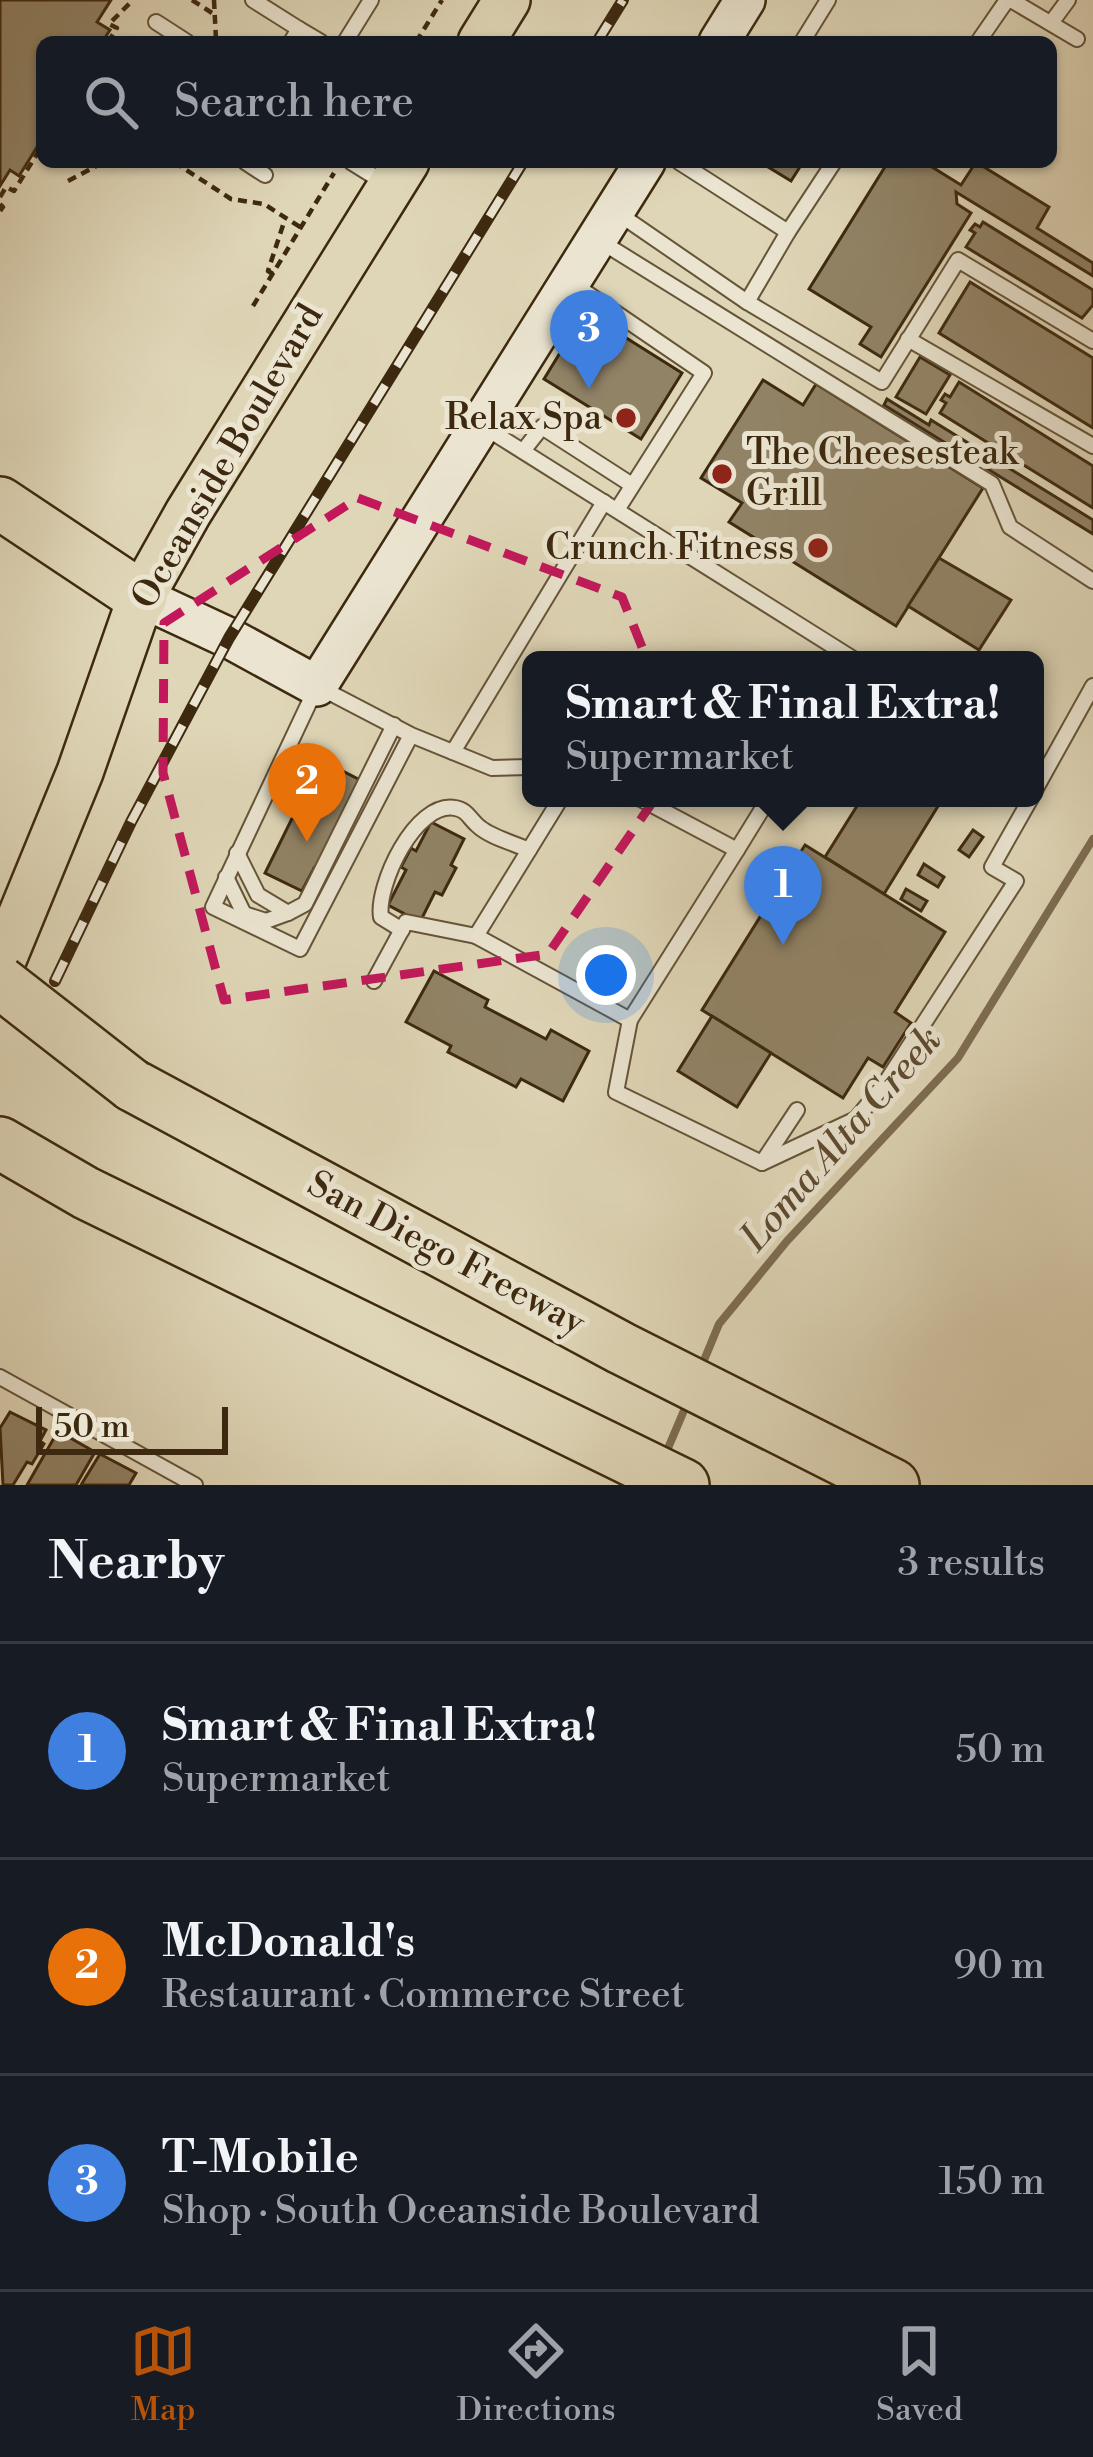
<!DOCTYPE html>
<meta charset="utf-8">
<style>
:root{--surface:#171b24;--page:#20242c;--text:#f1f3f6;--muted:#9ea1a6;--line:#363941;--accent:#b45309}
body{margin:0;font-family:"Libre Bodoni",serif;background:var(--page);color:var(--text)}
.scale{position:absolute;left:36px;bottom:30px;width:192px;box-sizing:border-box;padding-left:12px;border:6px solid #3d290f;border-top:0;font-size:33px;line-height:42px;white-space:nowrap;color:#3d290f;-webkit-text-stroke:9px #eae4d0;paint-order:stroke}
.you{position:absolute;left:606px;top:975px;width:42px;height:42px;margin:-30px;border:9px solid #fff;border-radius:50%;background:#1a73e8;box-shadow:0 0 0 18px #1a73e833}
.badge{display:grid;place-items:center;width:78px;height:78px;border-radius:50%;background:var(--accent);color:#fff;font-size:39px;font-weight:700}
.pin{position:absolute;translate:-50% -99px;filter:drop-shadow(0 3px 6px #0008)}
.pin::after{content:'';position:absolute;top:63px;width:42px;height:36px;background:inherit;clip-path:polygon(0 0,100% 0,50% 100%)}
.popup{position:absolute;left:522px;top:651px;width:522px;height:156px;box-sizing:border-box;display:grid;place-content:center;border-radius:18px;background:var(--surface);filter:drop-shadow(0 3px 9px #0005);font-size:39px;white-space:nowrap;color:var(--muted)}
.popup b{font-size:45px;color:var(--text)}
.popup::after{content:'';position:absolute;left:50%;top:100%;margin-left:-24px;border:24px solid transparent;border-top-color:var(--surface)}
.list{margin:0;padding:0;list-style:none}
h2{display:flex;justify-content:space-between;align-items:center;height:156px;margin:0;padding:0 48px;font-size:51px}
h2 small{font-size:39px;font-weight:400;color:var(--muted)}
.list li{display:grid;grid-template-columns:78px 1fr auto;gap:36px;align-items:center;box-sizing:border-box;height:216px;padding:0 48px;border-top:3px solid var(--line)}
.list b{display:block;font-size:45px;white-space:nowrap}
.list p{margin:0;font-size:39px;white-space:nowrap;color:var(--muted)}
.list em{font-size:39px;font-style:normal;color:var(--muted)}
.icon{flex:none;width:66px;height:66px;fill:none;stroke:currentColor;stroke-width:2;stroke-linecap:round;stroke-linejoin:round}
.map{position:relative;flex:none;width:1093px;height:1485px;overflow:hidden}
.search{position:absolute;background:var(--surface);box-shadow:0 3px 9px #0004;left:36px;right:36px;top:36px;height:132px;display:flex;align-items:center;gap:30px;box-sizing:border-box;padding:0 42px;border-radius:18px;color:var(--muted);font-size:45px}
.sheet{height:804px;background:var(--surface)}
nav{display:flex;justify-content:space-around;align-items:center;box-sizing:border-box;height:168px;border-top:3px solid var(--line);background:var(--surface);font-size:33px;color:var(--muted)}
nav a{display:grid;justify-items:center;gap:6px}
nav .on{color:var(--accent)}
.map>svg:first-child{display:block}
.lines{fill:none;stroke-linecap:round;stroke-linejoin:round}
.stream{stroke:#7d6d52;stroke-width:8}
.building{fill:#918366;stroke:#3d290f;stroke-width:3}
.lane-casing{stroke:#665439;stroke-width:18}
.secondary-casing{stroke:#3d290f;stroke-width:44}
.primary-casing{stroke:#3d290f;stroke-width:50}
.highway-casing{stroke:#3d290f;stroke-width:56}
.path{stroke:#3d290f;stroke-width:4.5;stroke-dasharray:9 6;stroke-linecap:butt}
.lane{stroke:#eae4d0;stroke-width:14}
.secondary{stroke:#eae4d0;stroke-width:39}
.primary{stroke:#dfd6b7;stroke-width:45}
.highway{stroke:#dfd6b7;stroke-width:51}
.rail-casing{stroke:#3d290f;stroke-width:12}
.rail{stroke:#eae4d0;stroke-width:8;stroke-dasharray:22;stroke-linecap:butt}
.highway-bridge-casing{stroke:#3d290f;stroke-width:56;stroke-linecap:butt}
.highway-bridge{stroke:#dfd6b7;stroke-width:51}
.marked{fill:none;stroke:#c2185b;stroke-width:9;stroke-dasharray:24 15;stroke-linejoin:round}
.poi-dot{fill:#8f2418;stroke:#eae4d0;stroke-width:4.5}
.labels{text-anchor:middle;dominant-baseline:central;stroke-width:10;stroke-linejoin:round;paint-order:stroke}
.poi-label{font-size:36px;fill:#3d290f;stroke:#eae4d0;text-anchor:end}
.street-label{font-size:36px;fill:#3d290f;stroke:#eae4d0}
.water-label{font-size:39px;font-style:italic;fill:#5d4b30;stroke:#eae4d0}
</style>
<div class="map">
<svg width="1093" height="1485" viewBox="0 0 1093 1485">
<rect width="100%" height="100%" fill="#dfd6b7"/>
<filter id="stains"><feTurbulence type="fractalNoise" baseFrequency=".00167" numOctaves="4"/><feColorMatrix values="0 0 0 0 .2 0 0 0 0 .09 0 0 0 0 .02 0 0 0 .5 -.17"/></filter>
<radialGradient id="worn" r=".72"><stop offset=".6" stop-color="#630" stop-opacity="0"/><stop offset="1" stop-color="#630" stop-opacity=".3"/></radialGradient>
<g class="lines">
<g class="stream">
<path d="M700,1370L719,1324L787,1241L958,1058L1093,839"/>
<path d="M666,1453L688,1401"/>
</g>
</g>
<g class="building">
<path d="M0,0H111L97,22L110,30L102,42H42V139L19,176L10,170L0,186Z"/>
<path d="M760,162H803L791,181Z"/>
<path d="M888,162H924L961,185L976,162L1049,207L1037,228L1093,263V276L956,192L957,204L971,213L881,357L860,344L871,327L809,289Z"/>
<path d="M983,222L1093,290V305L1082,318L966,247L975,233L970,230L975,224L980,227Z"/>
<path d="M970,282L1093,358V428L939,333Z"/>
<path d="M585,312L682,373L641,439L544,379Z"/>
<path d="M920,357L950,375L926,414L896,397Z"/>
<path d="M763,380L803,405L816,384L983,488L896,626L729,522L742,503L701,478Z"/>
<path d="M959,382L1093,466V508L940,413L946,403L941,400L945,394L950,397Z"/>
<path d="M887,399L929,425L931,420L1093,520V534L884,405Z"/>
<path d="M939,558L1011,600L979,650L908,606Z"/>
<path d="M321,760L360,780L319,871L314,868L302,891L265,873Z"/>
<path d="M862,798H943L884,894L825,857Z"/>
<path d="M431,822L464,839L451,865L456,868L442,895L435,892L420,922L388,905L406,870L401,867L411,848L416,851Z"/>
<path d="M973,830L983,837L969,857L959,850Z"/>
<path d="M805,845L945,932L895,1012L911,1023L883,1067L868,1058L843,1098L702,1010Z"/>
<path d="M924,864L944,877L938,887L918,875Z"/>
<path d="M906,889L927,901L921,911L901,899Z"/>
<path d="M434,971L488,1000L485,1007L546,1039L551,1030L589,1051L563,1101L521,1079L516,1087L448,1052L451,1046L406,1022Z"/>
<path d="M712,1016L771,1053L737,1107L678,1071Z"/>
<path d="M10,1412L46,1430L40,1441L44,1444L32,1464L27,1462L13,1485H3L0,1428Z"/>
<path d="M58,1431L95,1452L76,1485H27Z"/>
<path d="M100,1454L136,1473L129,1485H81Z"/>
</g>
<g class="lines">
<defs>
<g id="lane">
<path d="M253,0L299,29"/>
<path d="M1011,0L1077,39"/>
<path d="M156,22L187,42"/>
<path d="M1051,23L1068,0"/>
<path d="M291,42L299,29L321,42"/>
<path d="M345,42L371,0"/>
<path d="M802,42L828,0"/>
<path d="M978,42L1007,0"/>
<path d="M245,162L265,175"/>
<path d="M351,162L388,185"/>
<path d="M679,162L788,232L834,162"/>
<path d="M619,214L747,302L788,232"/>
<path d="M600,241L992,484L1010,527L1093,581"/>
<path d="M575,285L704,373L617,510"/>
<path d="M747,302L882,382L958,260L1093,341"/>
<path d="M908,339L1093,446"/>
<path d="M484,427L855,660"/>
<path d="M523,451L542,427L632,485"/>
<path d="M411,735L300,949L213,907L317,686L411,735L492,768L531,767"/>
<path d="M453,752L604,502"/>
<path d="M1035,790L1093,686"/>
<path d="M561,798L476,936L630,1020L737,850"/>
<path d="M639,798L737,850L769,798"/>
<path d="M237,853L258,895L288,913L305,904L394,725"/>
<path d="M226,877L244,914L266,921L288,913"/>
<path d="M402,930L381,917C376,886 415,801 455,808C467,810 469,818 477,825C489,837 514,843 529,850"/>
<path d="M374,981L406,922L476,936"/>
<path d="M630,1020L616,1092L762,1163L797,1110"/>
<path d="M762,1163L856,1119L884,1085L1016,881L992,867L1031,798"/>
<path d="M0,1377L195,1485"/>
</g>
<g id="secondary">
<path d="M719,42L745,0"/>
<path d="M141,597L229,638L317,686L645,162"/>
</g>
<g id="primary">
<path d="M481,42L507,0"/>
<path d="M0,967L80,772L141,597L188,513L406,162"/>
</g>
<g id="highway">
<path d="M0,503L141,597"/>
<path d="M132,1085L621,1348L893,1485"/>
<path d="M0,1143L86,1193L683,1485"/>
</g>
</defs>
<use href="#lane" class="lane-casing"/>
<use href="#secondary" class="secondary-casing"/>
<use href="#primary" class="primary-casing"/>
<use href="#highway" class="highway-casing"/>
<g class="path">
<path d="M192,0L212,13"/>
<path d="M214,0L216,40"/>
<path d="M108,42L117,28L109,24L133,0"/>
<path d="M416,42L442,0"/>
<path d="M174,162L231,199L264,204L300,227"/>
<path d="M68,181L104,162"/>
<path d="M0,197L6,187L14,191L42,146"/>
<path d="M0,204L3,207L0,211"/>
<path d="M273,274L268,271L285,219"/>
<path d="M253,306L334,173"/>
</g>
<use href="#lane" class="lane"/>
<use href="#secondary" class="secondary"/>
<use href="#primary" class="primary"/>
<use href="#highway" class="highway"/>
<defs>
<g id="rail">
<path d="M597,42L623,0"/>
<path d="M55,981L131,822L229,638L523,162"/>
</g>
</defs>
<use href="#rail" class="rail-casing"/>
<use href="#rail" class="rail"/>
<defs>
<path id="highway-bridge" d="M0,982L132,1085"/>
</defs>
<use href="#highway-bridge" class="highway-bridge-casing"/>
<use href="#highway-bridge" class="highway-bridge"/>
</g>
<path class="marked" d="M358,498L622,597L685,755L548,954L224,1000L163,773L164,623Z"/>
<g class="poi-dot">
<circle cx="626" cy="418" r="12"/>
<circle cx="722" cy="474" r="12"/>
<circle cx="818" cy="548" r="12"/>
</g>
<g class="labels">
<g class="poi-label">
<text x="602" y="418">Relax Spa</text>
<text x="746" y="453" text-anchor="start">The Cheesesteak<tspan x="746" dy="41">Grill</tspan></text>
<text x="794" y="548">Crunch Fitness</text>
</g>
<g class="street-label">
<text transform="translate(228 457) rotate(-60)">Oceanside Boulevard</text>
<text transform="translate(446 1254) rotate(28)">San Diego Freeway</text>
</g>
<g class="water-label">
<text transform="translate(842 1139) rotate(-49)">Loma Alta Creek</text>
</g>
</g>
<rect width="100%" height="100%" filter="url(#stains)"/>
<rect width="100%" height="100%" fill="url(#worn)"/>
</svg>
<div class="scale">50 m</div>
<div class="you"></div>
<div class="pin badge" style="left:783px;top:945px;background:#3f7fe0">1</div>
<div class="popup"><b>Smart &amp; Final Extra!</b>Supermarket</div>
<div class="pin badge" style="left:307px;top:842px;background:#e8710a">2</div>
<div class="pin badge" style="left:589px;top:389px;background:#3f7fe0">3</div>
<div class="search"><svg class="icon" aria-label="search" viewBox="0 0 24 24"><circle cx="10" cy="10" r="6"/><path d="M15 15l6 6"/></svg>Search here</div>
</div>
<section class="sheet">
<h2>Nearby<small>3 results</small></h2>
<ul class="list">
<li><span class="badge" style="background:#3f7fe0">1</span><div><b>Smart &amp; Final Extra!</b><p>Supermarket</p></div><em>50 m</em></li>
<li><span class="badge" style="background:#e8710a">2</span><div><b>McDonald's</b><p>Restaurant · Commerce Street</p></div><em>90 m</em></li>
<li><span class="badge" style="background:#3f7fe0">3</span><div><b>T-Mobile</b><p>Shop · South Oceanside Boulevard</p></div><em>150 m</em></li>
</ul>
</section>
<nav>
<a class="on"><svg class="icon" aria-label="map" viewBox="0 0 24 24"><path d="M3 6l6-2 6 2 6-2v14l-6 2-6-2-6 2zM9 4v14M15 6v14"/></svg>Map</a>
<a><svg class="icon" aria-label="directions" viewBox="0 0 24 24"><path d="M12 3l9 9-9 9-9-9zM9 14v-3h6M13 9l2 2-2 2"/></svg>Directions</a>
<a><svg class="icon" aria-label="saved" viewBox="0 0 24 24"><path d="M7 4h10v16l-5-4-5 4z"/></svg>Saved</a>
</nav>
